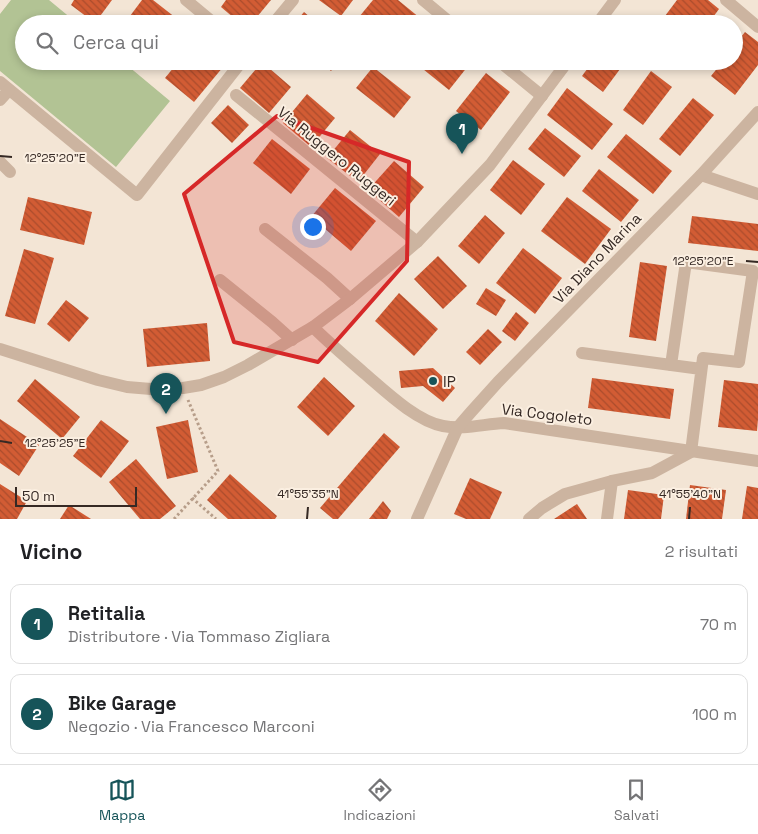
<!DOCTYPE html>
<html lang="it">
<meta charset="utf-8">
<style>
:root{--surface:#fff;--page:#f6f6f6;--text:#202124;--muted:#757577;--line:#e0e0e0;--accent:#165459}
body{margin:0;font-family:"Space Grotesk",sans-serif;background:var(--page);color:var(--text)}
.scale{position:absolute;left:15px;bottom:12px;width:122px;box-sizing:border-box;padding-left:5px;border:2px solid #352924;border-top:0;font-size:14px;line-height:18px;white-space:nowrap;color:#352924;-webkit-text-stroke:4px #fbefe1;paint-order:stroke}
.you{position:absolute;left:312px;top:226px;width:18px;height:18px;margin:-12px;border:4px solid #fff;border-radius:50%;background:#1a73e8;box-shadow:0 0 0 8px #1a73e833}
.badge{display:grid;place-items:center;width:32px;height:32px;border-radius:50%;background:var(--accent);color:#fff;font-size:16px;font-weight:700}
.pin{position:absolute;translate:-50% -41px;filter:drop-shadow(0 1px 2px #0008)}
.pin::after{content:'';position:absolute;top:26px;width:18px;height:15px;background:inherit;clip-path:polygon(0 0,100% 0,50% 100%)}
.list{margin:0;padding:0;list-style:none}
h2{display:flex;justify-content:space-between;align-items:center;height:65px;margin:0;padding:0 20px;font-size:21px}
h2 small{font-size:16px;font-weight:400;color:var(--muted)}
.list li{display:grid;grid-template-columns:32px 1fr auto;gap:15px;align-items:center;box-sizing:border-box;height:80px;margin:0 10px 10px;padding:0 10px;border:1px solid var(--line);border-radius:10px}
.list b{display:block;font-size:19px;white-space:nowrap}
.list p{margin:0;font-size:16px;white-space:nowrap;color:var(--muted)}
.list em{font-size:16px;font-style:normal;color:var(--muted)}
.icon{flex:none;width:28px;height:28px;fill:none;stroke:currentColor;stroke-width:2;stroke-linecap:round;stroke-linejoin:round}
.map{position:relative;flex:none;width:758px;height:519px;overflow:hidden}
.search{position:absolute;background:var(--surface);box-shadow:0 2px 8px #0003;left:15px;right:15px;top:15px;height:55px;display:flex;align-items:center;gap:12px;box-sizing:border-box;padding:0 18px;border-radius:28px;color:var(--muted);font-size:19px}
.sheet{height:245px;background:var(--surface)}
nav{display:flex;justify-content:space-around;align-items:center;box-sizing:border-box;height:70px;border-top:1px solid var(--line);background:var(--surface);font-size:14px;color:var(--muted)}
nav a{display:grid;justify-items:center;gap:2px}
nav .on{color:var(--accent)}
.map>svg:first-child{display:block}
.pitch{fill:#b2c394}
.building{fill:url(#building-back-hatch)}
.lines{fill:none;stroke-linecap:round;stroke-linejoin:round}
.path{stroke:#b79e8a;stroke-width:3;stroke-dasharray:2.5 2.5;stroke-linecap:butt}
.minor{stroke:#ccb4a0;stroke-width:12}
.marked{fill:#d62828;fill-opacity:0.2;stroke:#d62828;stroke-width:4;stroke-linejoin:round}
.ticks{fill:none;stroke:#352924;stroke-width:2}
.poi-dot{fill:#165459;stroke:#fbefe1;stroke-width:2}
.labels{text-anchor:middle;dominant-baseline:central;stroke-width:4;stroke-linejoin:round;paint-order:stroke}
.street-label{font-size:15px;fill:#352924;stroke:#fbefe1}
.poi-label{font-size:15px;fill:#352924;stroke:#fbefe1;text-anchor:start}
.ticks-label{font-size:12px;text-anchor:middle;fill:#352924;stroke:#fbefe1;stroke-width:4;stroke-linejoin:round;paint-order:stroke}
</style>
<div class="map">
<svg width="758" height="519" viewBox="0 0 758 519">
<defs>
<pattern id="building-back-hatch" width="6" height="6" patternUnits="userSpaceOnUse" patternTransform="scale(1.25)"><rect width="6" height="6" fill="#d25c34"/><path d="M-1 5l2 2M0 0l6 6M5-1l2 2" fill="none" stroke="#ab4c2c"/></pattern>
</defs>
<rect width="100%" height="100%" fill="#f3e5d5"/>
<path class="pitch" d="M11,0H49L78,24H24V61H122L170,101L116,167L0,71V14Z"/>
<g class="building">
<path d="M74,0H112L95,23L71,5Z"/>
<path d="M142,0H153L176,18L171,24H124Z"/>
<path d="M226,0H271L251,24H241L221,7Z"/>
<path d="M319,0H353L341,16Z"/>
<path d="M373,0H398L420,18L415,24H367L359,17Z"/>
<path d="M677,0H708L719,9L708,24H659Z"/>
<path d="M304,12L318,24H294Z"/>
<path d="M745,32L758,42V65L735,95L711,76L723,61H734V46Z"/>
<path d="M179,61H228L194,102L165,78Z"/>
<path d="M290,61H307L300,70Z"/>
<path d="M319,61H339L331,71Z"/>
<path d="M413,61H472L449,90Z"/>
<path d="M593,61H626L603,92L582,76Z"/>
<path d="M262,62L291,87L269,113L240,88Z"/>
<path d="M373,67L411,97L394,118L356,88Z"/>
<path d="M651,71L672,87L643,125L623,110Z"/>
<path d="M486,73L510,92L481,130L456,111Z"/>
<path d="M567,88L613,124L592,150L547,115Z"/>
<path d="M307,94L335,118L311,147L283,123Z"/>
<path d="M693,98L714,115L680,156L659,139Z"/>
<path d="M228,105L249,125L232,143L211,123Z"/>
<path d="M545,128L581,156L564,177L528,149Z"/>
<path d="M350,130L380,154L358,182L327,158Z"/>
<path d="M626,134L672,171L653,194L607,157Z"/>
<path d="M272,139L310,169L291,194L253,163Z"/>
<path d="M513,160L545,184L521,215L490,190Z"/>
<path d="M394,161L424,187L399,217L368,190Z"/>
<path d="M599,169L639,200L621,222L582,191Z"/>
<path d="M335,188L376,221L351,251L311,217Z"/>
<path d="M28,197L92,212L84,245L20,230Z"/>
<path d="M567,197L611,229L585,264L541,231Z"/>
<path d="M485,215L505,233L479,264L458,246Z"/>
<path d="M692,216L758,224V251L688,243Z"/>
<path d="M523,248L562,278L535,314L496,283Z"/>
<path d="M24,249L54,258L35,324L5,316Z"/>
<path d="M438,256L467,286L443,309L414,279Z"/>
<path d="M640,262L667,266L656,341L629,337Z"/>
<path d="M486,288L506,300L496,316L476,304Z"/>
<path d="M399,293L438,329L414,356L375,321Z"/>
<path d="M66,300L89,318L69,342L47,324Z"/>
<path d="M516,312L529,323L515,341L502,331Z"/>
<path d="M207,323L210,361L147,367L143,329Z"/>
<path d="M488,329L502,342L480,365L466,352Z"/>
<path d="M433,368L455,388L443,402L423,386L401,388L399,371Z"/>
<path d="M324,377L355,406L328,436L297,407Z"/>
<path d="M592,378L674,389L670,419L588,408Z"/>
<path d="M35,379L80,417L62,439L17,401Z"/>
<path d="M724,380L758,384V419L757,431L718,427Z"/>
<path d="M0,419L39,445L19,476L0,463Z"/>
<path d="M101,420L129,441L101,478L73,456Z"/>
<path d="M188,420L198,472L167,479L156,427Z"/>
<path d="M384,433L400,447L338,519H333L320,508Z"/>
<path d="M136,459L176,506L160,519H140L109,482Z"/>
<path d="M230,474L277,516L275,519H228L207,500Z"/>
<path d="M470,478L502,492L490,519H466L454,514Z"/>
<path d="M0,484L27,501L17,519H0Z"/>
<path d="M690,485L726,490L722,519H686Z"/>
<path d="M747,486L758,488V519H742Z"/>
<path d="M628,490L664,495L661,519H624Z"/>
<path d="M383,501L391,511L387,519H369Z"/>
<path d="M577,504L587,519H554Z"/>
<path d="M69,505L91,519H60Z"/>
</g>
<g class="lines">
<g class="path">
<path d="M192,498L216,519"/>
<path d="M174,519L218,471L188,400"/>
</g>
<g class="minor">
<path d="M186,0L215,24"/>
<path d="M423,0L452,24"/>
<path d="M726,0L758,27"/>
<path d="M273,24L293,0"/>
<path d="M597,24L615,0"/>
<path d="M499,61L542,96"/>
<path d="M0,82L137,195L242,61"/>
<path d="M236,95L417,242"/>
<path d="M0,100L9,90"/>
<path d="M0,162L10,172"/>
<path d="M701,175L758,194"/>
<path d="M265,229L327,278L350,299"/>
<path d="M220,280L272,322L292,340"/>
<path d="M313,327C329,343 347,358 364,373C385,391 416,421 443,426C463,430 484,424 504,423L758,461"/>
<path d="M0,349L98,380L127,387L151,389L183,388L201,385L224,377L248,365L313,327L350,299L417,242L490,165L568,61"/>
<path d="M582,353L671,365"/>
<path d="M417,519L458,427L471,412L498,382L701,175L758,112"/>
<path d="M529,519L542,508L565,494L612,481L652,473L691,452L703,358L739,362L753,271L686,262L671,365L701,369"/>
<path d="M607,519L612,481"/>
</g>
</g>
<path class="marked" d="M277,116L409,162L407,261L318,362L234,342L184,194Z"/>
<path class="ticks" d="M0,156L12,157M746,261L758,262M0,441L12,443M307,519L308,507M689,519L690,507"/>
<circle class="poi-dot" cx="433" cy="381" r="5"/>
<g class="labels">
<g class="street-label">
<text transform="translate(337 156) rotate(39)">Via Ruggero Ruggeri</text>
<text transform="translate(597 258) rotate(-46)">Via Diano Marina</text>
<text transform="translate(547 414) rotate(7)">Via Cogoleto</text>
</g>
<g class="poi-label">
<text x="443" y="381">IP</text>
</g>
</g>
<g class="ticks-label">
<text x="55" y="162">12°25'20"E</text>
<text x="703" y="265">12°25'20"E</text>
<text x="55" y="447">12°25'25"E</text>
<text x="308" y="498">41°55'35"N</text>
<text x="690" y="498">41°55'40"N</text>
</g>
</svg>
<div class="scale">50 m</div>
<div class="you"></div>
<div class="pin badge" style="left:462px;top:154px">1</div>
<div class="pin badge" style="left:166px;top:414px">2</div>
<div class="search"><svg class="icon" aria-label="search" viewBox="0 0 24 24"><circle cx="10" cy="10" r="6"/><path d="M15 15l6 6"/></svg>Cerca qui</div>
</div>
<section class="sheet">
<h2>Vicino<small>2 risultati</small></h2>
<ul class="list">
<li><span class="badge">1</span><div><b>Retitalia</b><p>Distributore · Via Tommaso Zigliara</p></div><em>70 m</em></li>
<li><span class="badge">2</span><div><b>Bike Garage</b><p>Negozio · Via Francesco Marconi</p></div><em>100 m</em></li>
</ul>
</section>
<nav>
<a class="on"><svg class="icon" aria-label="map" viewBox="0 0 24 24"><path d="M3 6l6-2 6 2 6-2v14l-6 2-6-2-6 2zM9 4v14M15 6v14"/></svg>Mappa</a>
<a><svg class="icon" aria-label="directions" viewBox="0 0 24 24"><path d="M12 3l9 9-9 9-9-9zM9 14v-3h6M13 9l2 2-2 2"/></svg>Indicazioni</a>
<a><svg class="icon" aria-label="saved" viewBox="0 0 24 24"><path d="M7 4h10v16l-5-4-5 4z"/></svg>Salvati</a>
</nav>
